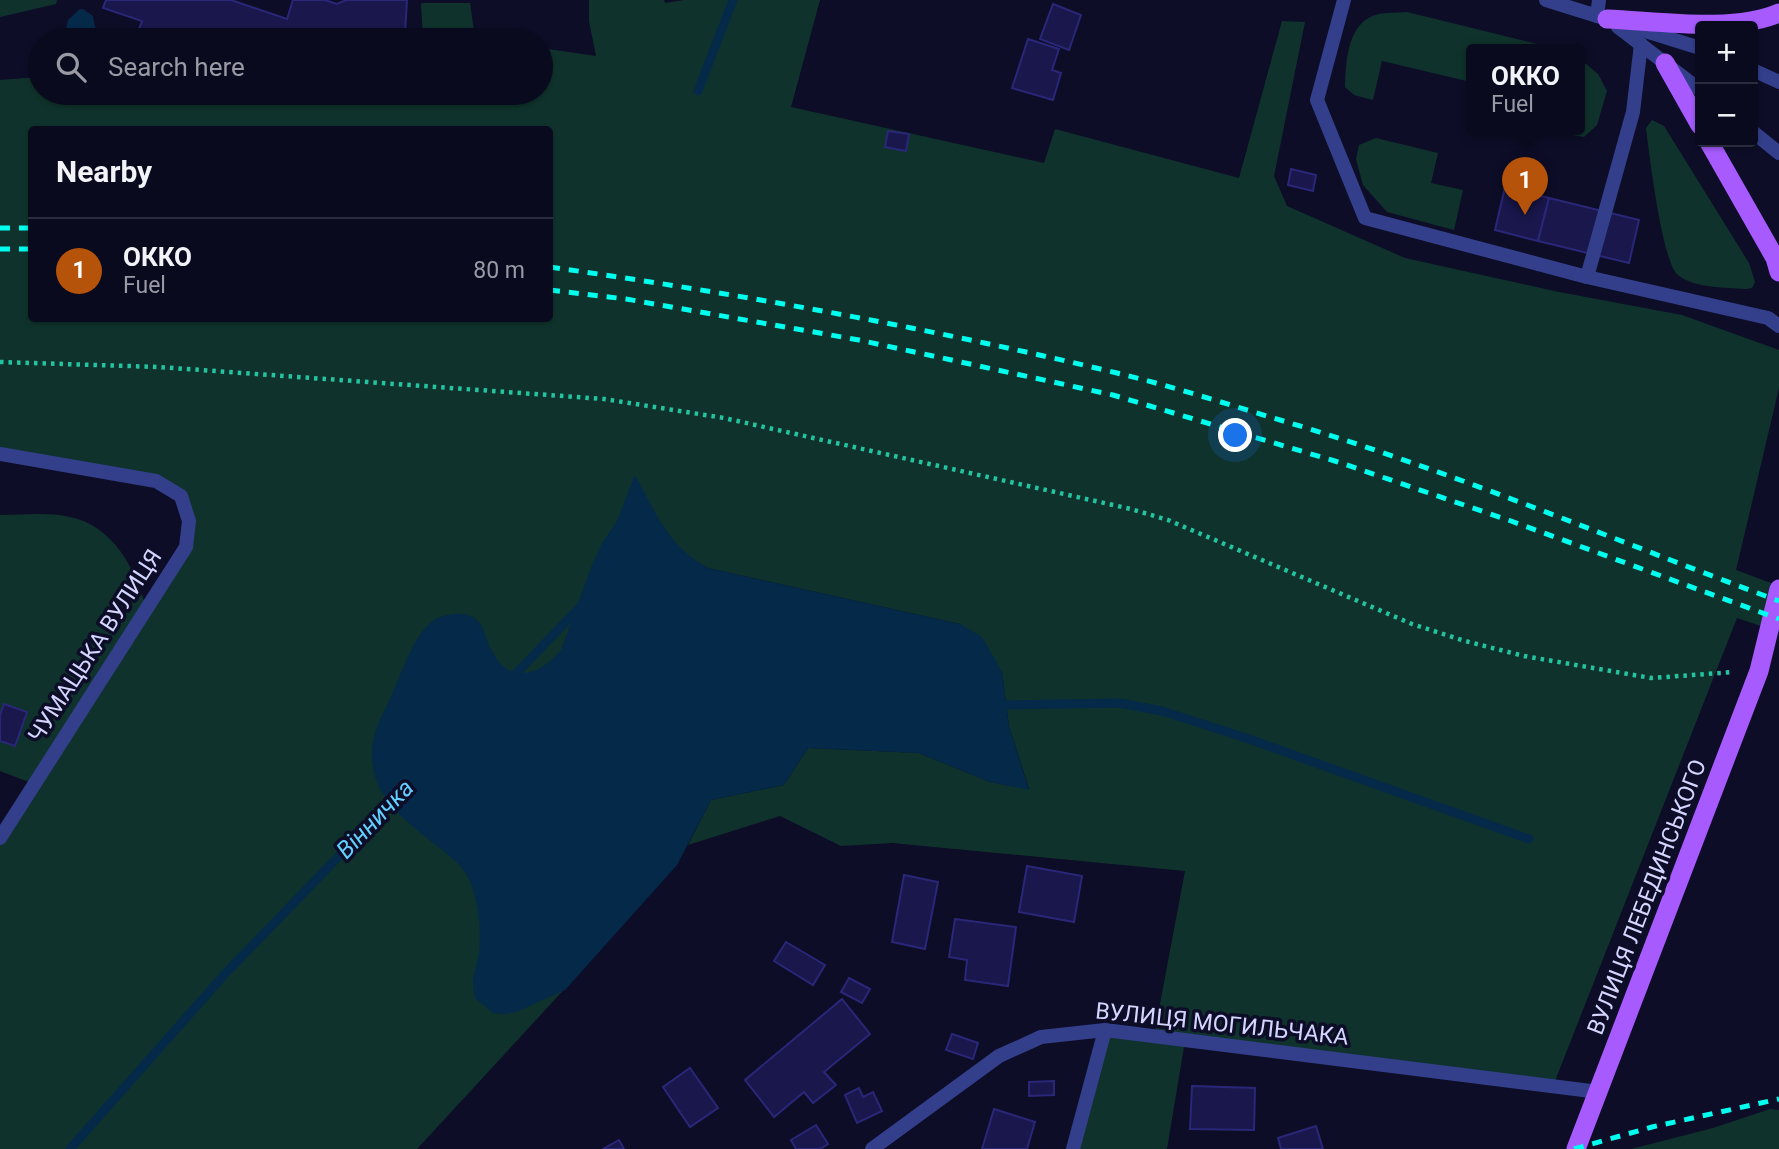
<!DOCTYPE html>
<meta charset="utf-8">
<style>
:root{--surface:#0a0a1e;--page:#131327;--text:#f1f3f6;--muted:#999aa4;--line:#2a2b3c;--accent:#b45309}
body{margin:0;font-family:Roboto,sans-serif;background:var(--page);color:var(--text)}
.controls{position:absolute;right:21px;top:21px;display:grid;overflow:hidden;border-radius:7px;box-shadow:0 2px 5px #0004}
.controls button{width:63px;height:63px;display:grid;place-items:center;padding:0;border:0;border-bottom:2px solid var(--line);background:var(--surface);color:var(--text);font:35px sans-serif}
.you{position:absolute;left:1236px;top:436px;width:24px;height:24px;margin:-18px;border:5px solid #fff;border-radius:50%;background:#1a73e8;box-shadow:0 0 0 10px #1a73e833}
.badge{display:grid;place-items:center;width:46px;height:46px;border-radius:50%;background:var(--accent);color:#fff;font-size:23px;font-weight:700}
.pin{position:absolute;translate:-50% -58px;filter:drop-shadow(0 2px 4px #0008)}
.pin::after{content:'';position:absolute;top:37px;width:24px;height:21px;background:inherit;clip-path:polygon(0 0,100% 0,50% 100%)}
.popup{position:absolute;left:1466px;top:44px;width:119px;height:91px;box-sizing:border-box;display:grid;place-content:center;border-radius:7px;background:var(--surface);filter:drop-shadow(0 2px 5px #0005);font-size:23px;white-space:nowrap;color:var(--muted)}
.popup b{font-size:26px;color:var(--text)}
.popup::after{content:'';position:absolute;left:50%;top:100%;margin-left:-14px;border:14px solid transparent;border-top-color:var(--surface)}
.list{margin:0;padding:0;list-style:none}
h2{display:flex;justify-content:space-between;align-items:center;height:91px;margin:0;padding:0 28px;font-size:30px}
h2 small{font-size:23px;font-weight:400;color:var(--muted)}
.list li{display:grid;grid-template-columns:46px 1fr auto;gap:21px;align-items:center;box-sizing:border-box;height:105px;padding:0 28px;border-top:2px solid var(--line)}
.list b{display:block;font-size:26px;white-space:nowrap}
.list p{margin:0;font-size:23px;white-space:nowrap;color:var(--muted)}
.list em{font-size:23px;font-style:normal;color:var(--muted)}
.icon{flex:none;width:38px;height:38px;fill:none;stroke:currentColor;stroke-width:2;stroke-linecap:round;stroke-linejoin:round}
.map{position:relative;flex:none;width:1779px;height:1149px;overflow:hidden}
.search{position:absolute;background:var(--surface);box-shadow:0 2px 5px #0004;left:28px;top:28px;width:525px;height:77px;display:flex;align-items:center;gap:18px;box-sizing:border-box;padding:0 24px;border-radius:38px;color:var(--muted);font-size:26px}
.panel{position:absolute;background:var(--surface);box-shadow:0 2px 5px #0004;left:28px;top:126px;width:525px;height:196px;border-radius:7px}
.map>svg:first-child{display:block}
.green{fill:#0f332c;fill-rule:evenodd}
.water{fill:#052949}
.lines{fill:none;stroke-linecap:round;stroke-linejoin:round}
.stream{stroke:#052949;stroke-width:9}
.building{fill:#19174b;stroke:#2a2779;stroke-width:2}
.path{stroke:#23c4a0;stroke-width:4.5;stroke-dasharray:3.5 5;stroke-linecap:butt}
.service{stroke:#333f8b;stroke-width:14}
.minor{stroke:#333f8b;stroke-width:14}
.tertiary{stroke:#333f8b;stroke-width:14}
.primary{stroke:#a75bff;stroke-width:19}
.rail{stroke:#0fe;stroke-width:5;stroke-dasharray:10 9;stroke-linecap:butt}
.labels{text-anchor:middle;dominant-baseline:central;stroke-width:7;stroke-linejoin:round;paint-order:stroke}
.street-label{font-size:23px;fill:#d4d6ff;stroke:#0d0d28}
.water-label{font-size:24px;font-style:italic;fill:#62d0ff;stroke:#0d0d28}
</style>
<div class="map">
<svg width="1779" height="1149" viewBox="0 0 1779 1149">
<rect width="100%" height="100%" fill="#0d0d28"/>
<g class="green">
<path d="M0,0H57L56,4L0,17Z"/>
<path d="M589,0H664L665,3L684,0H820L791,107L1044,163L1055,129L1239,178L1282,21L1305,22L1274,176L1287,206L1405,258L1559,292L1682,315L1779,350V388L1736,570L1779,586V632L1737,618L1553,1086L1185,1041L1167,1149H1073L1105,1030L1154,1036L1185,871L892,843L841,846L780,816L688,845L711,800L784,785L808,748L919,753L990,782L1029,789L1009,726L1002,672L960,624L708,568L690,558L675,543L606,944L417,1149H0V839L34,784L0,771V515C23,515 48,512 70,517C113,526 135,568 146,607L186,547L181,496L156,481L0,454V80L40,77V93H541V48L596,56L589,21ZM32,130H550V318H32Z"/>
<path d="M421,3H470L475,38L486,40H392L409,37L423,38Z"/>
<path d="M1407,12L1557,49H1471V82L1382,61L1373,100L1354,95L1345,87C1346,61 1347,21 1379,14C1388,12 1398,13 1407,12Z"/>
<path d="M1579,58L1598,74L1607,91L1597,125L1584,137L1567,134L1566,129H1579Z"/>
<path d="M1652,120L1664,126L1749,263L1755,282L1752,288L1746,289C1726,287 1695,289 1678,275C1662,263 1649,152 1646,128Z"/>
<path d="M1376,138L1438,153L1431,183L1463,190L1454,230L1387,212L1363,185L1356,159L1359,145Z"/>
<path d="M1770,1109L1779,1110V1149H1631L1713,1128Z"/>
</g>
<g class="water">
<path d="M80,9H83L93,16L95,27L108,40H79L66,29L68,20Z"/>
<path d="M635,475C656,513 668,546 708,568L960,624L982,637L1002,672L1009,726L1029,790L990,782L919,753L808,748L784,785L711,800L677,865L565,990L516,1012L505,1014L493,1013L475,998C470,974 476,974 479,952C481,929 479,905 471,884C465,867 450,856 436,845C398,816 361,787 375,733C378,722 385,710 390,699C401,675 410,643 429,624C434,618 445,615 453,614C459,613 468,614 473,617C485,625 485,638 491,649C508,686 540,676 561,650L592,565L602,543L617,521Z"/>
</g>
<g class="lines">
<g class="stream">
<path d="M698,91L733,0"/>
<path d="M509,681L582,605"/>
<path d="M997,705L1120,703L1162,711L1246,738L1529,839"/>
<path d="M70,1149L224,975L397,796"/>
</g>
</g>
<g class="building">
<path d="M106,0H231L287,19L293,0H325L337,4L346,0H407L405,33L388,35V40H135L142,21L103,8Z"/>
<path d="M1053,4L1081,15L1069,50L1040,39Z"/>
<path d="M1028,39L1059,49L1052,70L1061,73L1053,100L1012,88Z"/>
<path d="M888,131L909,134L906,151L885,147Z"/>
<path d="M1291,169L1316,175L1313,191L1288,185Z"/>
<path d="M1505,187L1549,198L1538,241L1495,230Z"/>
<path d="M1549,198L1639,220L1629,263L1538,241Z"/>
<path d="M4,704L27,712L15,746L0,741V715Z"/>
<path d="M1027,866L1082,876L1074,922L1019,912Z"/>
<path d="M904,875L938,882L925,949L892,942Z"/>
<path d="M955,919L1016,927L1008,986L965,980L967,960L949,957Z"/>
<path d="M786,942L825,965L813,985L774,961Z"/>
<path d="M849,978L870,989L862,1003L841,992Z"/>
<path d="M842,999L870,1034L824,1072L836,1085L813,1103L804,1092L774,1117L745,1080Z"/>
<path d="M952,1034L978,1043L973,1059L946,1050Z"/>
<path d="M690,1068L718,1108L690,1127L663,1087Z"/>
<path d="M1054,1081V1095L1029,1096V1082Z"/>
<path d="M1192,1086L1255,1088L1254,1130L1190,1129Z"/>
<path d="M859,1088L863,1097L873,1092L882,1111L857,1123L845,1095Z"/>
<path d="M994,1109L1035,1122L1027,1149H982Z"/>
<path d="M816,1125L828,1144L820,1149H796L791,1140Z"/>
<path d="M1316,1126L1323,1149H1281L1278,1138Z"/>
<path d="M619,1140L624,1149H603Z"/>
</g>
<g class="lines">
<path class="path" d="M0,362L159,367L604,399L724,418L1131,509L1168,520L1412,624L1465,641L1524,656L1651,678L1734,672"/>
<g class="service">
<path d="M1344,0L1317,100L1365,218L1587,277L1768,318L1779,326"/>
<path d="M1597,16L1599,0"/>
<path d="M1587,277L1633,112L1641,44"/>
</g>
<g class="minor">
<path d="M0,454L156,481L181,496L189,521L186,547L0,838"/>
<path d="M872,1149L999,1056L1041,1037L1105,1030L1599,1092"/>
<path d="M1073,1149L1105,1030"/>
</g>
<g class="tertiary">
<path d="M1546,0L1700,48"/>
<path d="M1618,27L1700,90"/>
<path d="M1753,70L1779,82"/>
<path d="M1753,132L1779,153"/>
</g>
<g class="primary">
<path d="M1607,19C1658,21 1732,33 1779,13"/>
<path d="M1665,63L1700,125"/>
<path d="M1709,142L1775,258L1779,272"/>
<path d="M1576,1149L1759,671L1779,589"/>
</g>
<g class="rail">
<path d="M0,228H32"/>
<path d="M0,249H32"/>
<path d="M550,267C740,294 930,328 1117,373C1175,387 1233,406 1290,423C1457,473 1616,541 1779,601"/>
<path d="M550,290L626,299L859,340L1113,395L1338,462L1511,521L1779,619"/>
<path d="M1574,1149L1652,1127L1779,1099"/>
</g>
</g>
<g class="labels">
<g class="street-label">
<text transform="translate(95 646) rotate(-57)">ЧУМАЦЬКА ВУЛИЦЯ</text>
<text transform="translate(1647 897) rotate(-69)">ВУЛИЦЯ ЛЕБЕДИНСЬКОГО</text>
<text transform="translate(1222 1024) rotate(6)">ВУЛИЦЯ МОГИЛЬЧАКА</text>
</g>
<g class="water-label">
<text transform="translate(375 819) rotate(-46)">Вінничка</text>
</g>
</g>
</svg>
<div class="controls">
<button>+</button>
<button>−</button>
</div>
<div class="you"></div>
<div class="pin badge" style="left:1525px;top:215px">1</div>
<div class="popup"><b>ОККО</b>Fuel</div>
<div class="search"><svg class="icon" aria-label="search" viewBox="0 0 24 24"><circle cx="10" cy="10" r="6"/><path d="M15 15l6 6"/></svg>Search here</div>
<section class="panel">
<h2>Nearby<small></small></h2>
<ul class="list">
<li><span class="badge">1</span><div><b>ОККО</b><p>Fuel</p></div><em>80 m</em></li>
</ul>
</section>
</div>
